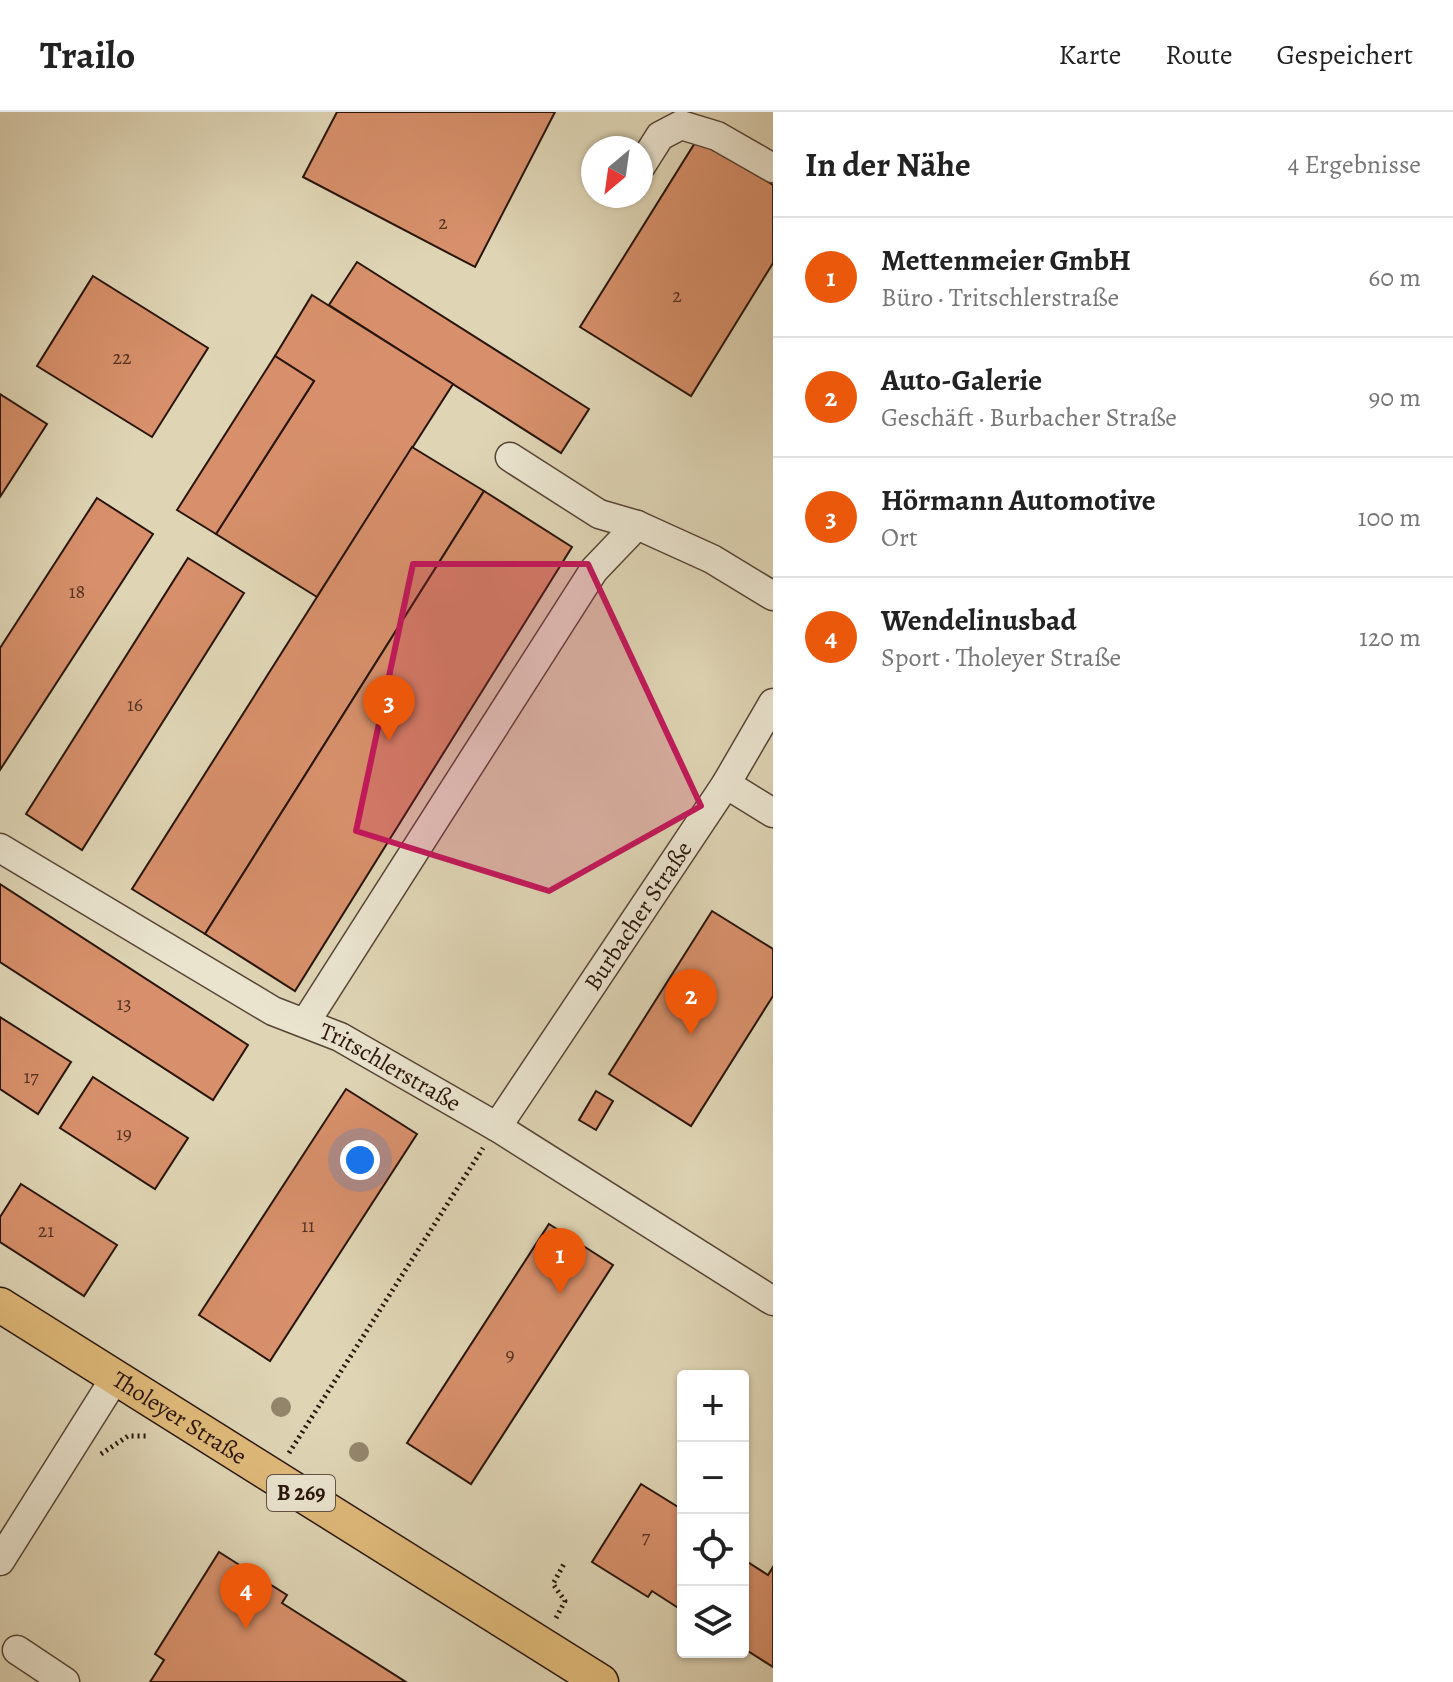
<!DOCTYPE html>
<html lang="de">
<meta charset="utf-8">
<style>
:root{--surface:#fff;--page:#f6f6f6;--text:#222;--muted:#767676;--line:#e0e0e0;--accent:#ea580c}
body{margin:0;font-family:Alegreya,serif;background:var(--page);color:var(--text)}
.controls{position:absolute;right:24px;bottom:24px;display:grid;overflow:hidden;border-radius:8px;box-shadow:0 2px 6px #0004}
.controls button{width:72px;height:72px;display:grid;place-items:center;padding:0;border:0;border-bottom:2px solid var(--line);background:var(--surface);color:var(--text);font:40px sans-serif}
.compass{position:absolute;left:581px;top:24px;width:72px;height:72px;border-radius:50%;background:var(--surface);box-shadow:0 2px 6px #0004;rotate:209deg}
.you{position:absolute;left:360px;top:1048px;width:28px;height:28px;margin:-20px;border:6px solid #fff;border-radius:50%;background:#1a73e8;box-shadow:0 0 0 12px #1a73e833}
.badge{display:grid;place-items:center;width:52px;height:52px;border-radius:50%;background:var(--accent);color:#fff;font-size:26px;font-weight:700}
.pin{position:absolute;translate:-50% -66px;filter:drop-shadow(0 2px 4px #0008)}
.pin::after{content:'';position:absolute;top:42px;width:28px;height:24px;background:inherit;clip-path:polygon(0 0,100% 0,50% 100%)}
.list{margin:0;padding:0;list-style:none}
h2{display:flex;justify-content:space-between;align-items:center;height:104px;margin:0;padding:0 32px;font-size:34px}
h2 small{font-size:26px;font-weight:400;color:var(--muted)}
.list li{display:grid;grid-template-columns:52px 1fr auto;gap:24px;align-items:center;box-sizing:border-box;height:120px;padding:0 32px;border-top:2px solid var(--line)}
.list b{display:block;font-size:30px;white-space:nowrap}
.list p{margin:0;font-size:26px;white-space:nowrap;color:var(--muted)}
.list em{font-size:26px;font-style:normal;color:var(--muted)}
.icon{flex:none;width:44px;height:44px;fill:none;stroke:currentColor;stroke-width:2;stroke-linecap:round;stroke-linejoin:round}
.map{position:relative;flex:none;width:773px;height:1570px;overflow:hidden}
header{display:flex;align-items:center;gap:48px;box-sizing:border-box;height:112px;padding:0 40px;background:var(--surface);border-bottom:2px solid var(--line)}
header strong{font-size:38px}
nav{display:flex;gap:44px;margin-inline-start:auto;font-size:28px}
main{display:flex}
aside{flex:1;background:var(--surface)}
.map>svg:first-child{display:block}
.building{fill:#d7906b;stroke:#28140a;stroke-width:2}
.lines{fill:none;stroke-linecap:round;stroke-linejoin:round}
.minor-casing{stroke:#564435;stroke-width:31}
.major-casing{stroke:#28140a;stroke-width:37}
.path{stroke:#28140a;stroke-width:5;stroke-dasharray:2 4;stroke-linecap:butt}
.minor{stroke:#eae4cf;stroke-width:28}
.major{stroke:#e0ba7a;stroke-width:34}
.tree{fill:#93866c}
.marked{fill:#c2185b;fill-opacity:0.2;stroke:#c2185b;stroke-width:6;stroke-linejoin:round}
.labels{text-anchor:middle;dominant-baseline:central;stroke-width:8;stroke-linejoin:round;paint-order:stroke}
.number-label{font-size:20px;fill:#543322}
.shield{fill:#eae4cf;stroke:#625245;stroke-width:2}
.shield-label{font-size:22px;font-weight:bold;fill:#28140a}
.street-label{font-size:24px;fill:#28140a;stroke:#eae4cf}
</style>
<header>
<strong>Trailo</strong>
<nav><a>Karte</a><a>Route</a><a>Gespeichert</a></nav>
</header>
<main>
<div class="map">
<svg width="773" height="1570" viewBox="0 0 773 1570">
<rect width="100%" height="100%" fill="#dfd5b5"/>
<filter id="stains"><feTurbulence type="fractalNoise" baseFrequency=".0025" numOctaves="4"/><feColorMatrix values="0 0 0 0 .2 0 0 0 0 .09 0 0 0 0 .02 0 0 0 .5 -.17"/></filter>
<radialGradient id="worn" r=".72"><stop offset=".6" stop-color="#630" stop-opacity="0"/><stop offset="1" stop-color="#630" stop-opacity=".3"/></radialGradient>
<g class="building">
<path d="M337,0H555L475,155L303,65Z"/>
<path d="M698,26L773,73V151L691,284L580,215Z"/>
<path d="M357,150L589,297L561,341L329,193Z"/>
<path d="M93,164L208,236L152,325L37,254Z"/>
<path d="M312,183L453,272L317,485L216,422L314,269L275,244Z"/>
<path d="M275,244L314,269L216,422L177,398Z"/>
<path d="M0,282L47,312L0,385Z"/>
<path d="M412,335L484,379L205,822L132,777Z"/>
<path d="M484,379L572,435L295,879L205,822Z"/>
<path d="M97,386L153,422L0,658V536Z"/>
<path d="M188,446L244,481L82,738L26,702Z"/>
<path d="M0,772L248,933L213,988L0,850Z"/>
<path d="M712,799L773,837V884L691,1014L609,962Z"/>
<path d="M0,905L71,950L38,1002L0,977Z"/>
<path d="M93,965L188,1026L155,1077L60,1016Z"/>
<path d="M346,977L417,1022L270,1249L199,1203Z"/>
<path d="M596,979L613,989L596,1018L579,1008Z"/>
<path d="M21,1072L117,1133L84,1184L0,1130V1105Z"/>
<path d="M549,1112L613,1153L471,1372L407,1331Z"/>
<path d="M641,1372L683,1398V1499L652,1479L648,1485L592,1450Z"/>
<path d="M219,1440L287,1483L282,1491L406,1570H150L164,1548L155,1542Z"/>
<path d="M743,1447L768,1463L773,1455V1555L743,1536Z"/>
</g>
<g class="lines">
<defs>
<g id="minor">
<path d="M641,54L660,24L681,13L717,24L773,56"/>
<path d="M510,345L599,402L637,413L712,447L773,484"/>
<path d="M726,672L773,701"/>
<path id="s1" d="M0,736L273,899L340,925L497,1015L773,1189"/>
<path d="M305,911L594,458L637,413"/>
<path id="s2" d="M497,1015L726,672L773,591"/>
<path d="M0,1449L115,1266"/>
<path d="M17,1538L65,1570"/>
</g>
<g id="major">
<path id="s3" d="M0,1193L601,1570"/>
</g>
</defs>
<use href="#minor" class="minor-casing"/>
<use href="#major" class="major-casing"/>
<g class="path">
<path d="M289,1341L483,1036"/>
<path d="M101,1342L128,1324H149"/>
<path d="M556,1506L565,1489L553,1472L565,1450"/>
</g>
<use href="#minor" class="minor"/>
<use href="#major" class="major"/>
</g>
<g class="tree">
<circle cx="281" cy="1295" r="10"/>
<circle cx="359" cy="1340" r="10"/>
</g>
<path class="marked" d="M413,452H588L701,694L549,779L356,719Z"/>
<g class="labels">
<g class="number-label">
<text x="443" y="110">2</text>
<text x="677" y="183">2</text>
<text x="122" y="245">22</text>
<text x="77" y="479">18</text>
<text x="135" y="592">16</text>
<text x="124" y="891">13</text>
<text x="31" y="964">17</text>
<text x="124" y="1021">19</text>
<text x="308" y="1113">11</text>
<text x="46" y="1118">21</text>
<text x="510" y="1242">9</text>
<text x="646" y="1424">7</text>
</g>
<rect class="shield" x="267" y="1363" width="68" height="36" rx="6"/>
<g class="shield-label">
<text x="301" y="1381">B 269</text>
</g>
<g class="street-label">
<text stroke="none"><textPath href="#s2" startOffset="254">Burbacher Straße</textPath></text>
<text stroke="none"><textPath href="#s1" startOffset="448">Tritschlerstraße</textPath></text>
<text stroke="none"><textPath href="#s3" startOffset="212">Tholeyer Straße</textPath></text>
</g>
</g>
<rect width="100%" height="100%" filter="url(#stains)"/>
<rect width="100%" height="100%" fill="url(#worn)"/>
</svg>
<div class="controls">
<button>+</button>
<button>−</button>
<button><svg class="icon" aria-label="locate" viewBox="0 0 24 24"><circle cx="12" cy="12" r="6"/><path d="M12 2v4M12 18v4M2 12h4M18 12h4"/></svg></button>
<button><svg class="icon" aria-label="layers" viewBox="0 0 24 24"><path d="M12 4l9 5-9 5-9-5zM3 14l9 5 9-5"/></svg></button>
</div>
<svg class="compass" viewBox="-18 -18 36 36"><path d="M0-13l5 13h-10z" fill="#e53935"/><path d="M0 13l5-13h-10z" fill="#767676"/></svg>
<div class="you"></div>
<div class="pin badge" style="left:560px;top:1182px">1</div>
<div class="pin badge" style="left:691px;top:923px">2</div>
<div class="pin badge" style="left:389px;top:629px">3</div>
<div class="pin badge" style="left:246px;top:1517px">4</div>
</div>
<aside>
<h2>In der Nähe<small>4 Ergebnisse</small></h2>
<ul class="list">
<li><span class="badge">1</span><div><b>Mettenmeier GmbH</b><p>Büro · Tritschlerstraße</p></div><em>60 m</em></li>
<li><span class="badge">2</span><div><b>Auto-Galerie</b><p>Geschäft · Burbacher Straße</p></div><em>90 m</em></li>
<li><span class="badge">3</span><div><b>Hörmann Automotive</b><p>Ort</p></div><em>100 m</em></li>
<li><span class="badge">4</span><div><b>Wendelinusbad</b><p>Sport · Tholeyer Straße</p></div><em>120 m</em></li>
</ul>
</aside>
</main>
